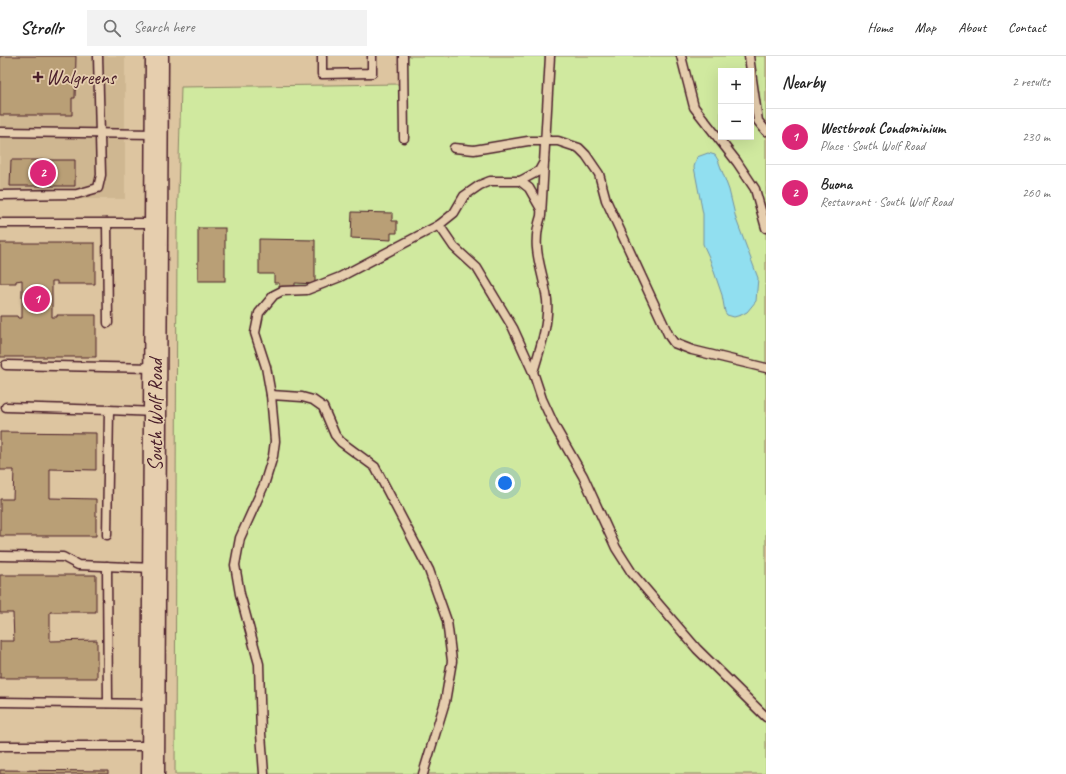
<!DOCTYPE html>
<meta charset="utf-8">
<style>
:root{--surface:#fff;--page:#f2f2f2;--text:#222;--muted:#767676;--line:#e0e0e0;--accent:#db2777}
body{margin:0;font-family:Caveat,sans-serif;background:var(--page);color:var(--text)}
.controls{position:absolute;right:12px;top:12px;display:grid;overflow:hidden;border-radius:0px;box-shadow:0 4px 16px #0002}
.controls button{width:36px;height:36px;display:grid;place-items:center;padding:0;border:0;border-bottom:1px solid var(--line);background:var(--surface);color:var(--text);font:20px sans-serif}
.you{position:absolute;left:505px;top:427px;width:14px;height:14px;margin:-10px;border:3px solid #fff;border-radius:50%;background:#1a73e8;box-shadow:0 0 0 6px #1a73e833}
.badge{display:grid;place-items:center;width:26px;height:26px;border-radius:50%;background:var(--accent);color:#fff;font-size:13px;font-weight:700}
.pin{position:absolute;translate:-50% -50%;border:2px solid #fff;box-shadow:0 1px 4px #0006}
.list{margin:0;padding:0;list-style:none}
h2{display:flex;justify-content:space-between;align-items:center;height:52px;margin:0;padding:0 16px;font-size:17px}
h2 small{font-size:13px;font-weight:400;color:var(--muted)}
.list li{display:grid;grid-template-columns:26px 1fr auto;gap:12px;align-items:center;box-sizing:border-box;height:56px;padding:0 16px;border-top:1px solid var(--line)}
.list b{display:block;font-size:15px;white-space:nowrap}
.list p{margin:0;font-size:13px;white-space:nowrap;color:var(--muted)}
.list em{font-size:13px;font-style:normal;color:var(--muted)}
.icon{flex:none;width:22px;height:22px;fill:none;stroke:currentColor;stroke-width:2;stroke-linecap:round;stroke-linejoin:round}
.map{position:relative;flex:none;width:766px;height:718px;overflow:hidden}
header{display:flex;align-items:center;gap:24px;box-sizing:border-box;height:56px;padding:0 20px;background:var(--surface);border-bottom:1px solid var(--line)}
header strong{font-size:19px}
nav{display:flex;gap:22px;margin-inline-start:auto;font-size:14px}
.search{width:280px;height:36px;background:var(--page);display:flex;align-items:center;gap:10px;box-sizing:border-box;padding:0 14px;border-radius:0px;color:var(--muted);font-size:15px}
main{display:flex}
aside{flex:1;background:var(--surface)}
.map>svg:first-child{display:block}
.built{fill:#cfb791}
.green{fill:#d0e99f;stroke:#8d8465;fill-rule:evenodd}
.water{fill:#91dff0;stroke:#7592a1}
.building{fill:#b99f76;stroke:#4a1f2b}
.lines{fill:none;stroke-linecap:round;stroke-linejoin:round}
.lane-casing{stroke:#4a1f2b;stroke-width:11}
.secondary-casing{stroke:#4a1f2b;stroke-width:25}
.lane{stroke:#e6ceae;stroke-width:8}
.secondary{stroke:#e6ceae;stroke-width:22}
.poi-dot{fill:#4a1f2b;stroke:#e6ceae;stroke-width:1.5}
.labels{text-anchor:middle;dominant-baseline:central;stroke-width:3.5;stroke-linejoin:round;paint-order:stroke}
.poi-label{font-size:20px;fill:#4a1f2b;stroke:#e6ceae;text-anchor:start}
.street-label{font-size:20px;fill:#4a1f2b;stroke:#e6ceae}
</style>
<header>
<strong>Strollr</strong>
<div class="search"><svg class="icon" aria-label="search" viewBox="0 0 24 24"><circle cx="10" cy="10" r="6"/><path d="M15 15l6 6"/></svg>Search here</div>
<nav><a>Home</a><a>Map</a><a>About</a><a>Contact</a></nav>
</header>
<main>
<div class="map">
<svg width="766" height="718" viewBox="0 0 766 718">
<rect width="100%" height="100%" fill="#ddc5a0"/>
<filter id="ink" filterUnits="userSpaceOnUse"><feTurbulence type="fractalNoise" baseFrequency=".025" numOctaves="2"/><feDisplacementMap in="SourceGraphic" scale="8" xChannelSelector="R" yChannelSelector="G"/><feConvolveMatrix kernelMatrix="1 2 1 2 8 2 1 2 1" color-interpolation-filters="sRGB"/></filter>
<g filter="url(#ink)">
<rect class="built" x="0" y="0" width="125" height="143"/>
<path class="green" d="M400,0H766V718H175L177,176L181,31L400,28ZM721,15H751V81H721Z"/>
<path class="water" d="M708,97L715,99L718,104L729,134L736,163L758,222L756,245L747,256L741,259L734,261L727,259L725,256L722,239L709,201L703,188V158L694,111L697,101Z"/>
<g class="building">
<path d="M0,0H76L75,42H72V59H0Z"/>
<path d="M11,104H75V130H10Z"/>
<path d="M352,156L392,157V165H397V177H391V184L351,182Z"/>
<rect x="198" y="172" width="27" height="53"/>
<path d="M259,183L315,184V228L295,227V231H279V227H274V218H259Z"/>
<path d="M0,187H95V228H57V225H52V261H57V259H96V301H0V260H17L18,262H22V224L16,225V227H0Z"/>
<path d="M0,376L96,377V414L50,413V442L96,443V480H0V443H13L14,414H0Z"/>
<path d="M0,519H96V556H50V585L97,584V622H0V585H14L13,557H0Z"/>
<path d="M0,714L108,715V718H0Z"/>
</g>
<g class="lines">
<defs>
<g id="lane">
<path d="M322,0V18L372,17V0"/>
<path d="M403,0L404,82"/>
<path d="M681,0L694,51L737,106L755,133L766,172"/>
<path d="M749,0L751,15"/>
<path d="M751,16L758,65L766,75"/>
<path d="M0,76L156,78"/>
<path d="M454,92L474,94L528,85H558L579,92L586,99L599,118L606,144L669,280L674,287L692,294L766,312"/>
<path d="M520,125L529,132L541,153"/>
<path d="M0,139L77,138L98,132L101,119L98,0"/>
<path d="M0,167H155"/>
<path d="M107,167L108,267"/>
<path d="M439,169L454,191L477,212L513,272L533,316L542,343L555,371L583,420L616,492L632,517L697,593L766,661"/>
<path d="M6,309L155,312"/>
<path d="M533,316C540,293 549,268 547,244C543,212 530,194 541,160L550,0"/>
<path d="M271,339L302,341L313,344L323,351L335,379L341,386L375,411L429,514L447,565L452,605L445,646L423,718"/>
<path d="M6,351L109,354L107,479"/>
<path d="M109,354L154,356"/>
<path d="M0,500L63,501L78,509L154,512"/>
<path d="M107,510L108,647"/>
<path d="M0,646L153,648"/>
<path d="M0,690H153"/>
<path d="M264,718L261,678L259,608L240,538L235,509L240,482L264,429L273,400L275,385L271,339L266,311L255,277L259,257L274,239L282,235L307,234L340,221L439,169L454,157L464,140L480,129L490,125H520L539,115L544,106"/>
</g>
<path id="secondary" d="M153,718L157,0"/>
</defs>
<use href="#lane" class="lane-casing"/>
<use href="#secondary" class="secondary-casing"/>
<use href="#lane" class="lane"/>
<use href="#secondary" class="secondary"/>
</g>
</g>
<path class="poi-dot" d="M36 15h4v4h4v4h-4v4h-4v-4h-4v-4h4z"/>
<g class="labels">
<g class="poi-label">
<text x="46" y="21">Walgreens</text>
</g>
<g class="street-label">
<text transform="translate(155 359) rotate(-90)">South Wolf Road</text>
</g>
</g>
</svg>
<div class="controls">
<button>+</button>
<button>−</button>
</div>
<div class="you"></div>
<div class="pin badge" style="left:37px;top:243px">1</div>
<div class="pin badge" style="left:43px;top:117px">2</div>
</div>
<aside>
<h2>Nearby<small>2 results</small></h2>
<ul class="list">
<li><span class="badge">1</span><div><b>Westbrook Condominium</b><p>Place · South Wolf Road</p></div><em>230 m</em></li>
<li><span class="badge">2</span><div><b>Buona</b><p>Restaurant · South Wolf Road</p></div><em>260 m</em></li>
</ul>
</aside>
</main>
